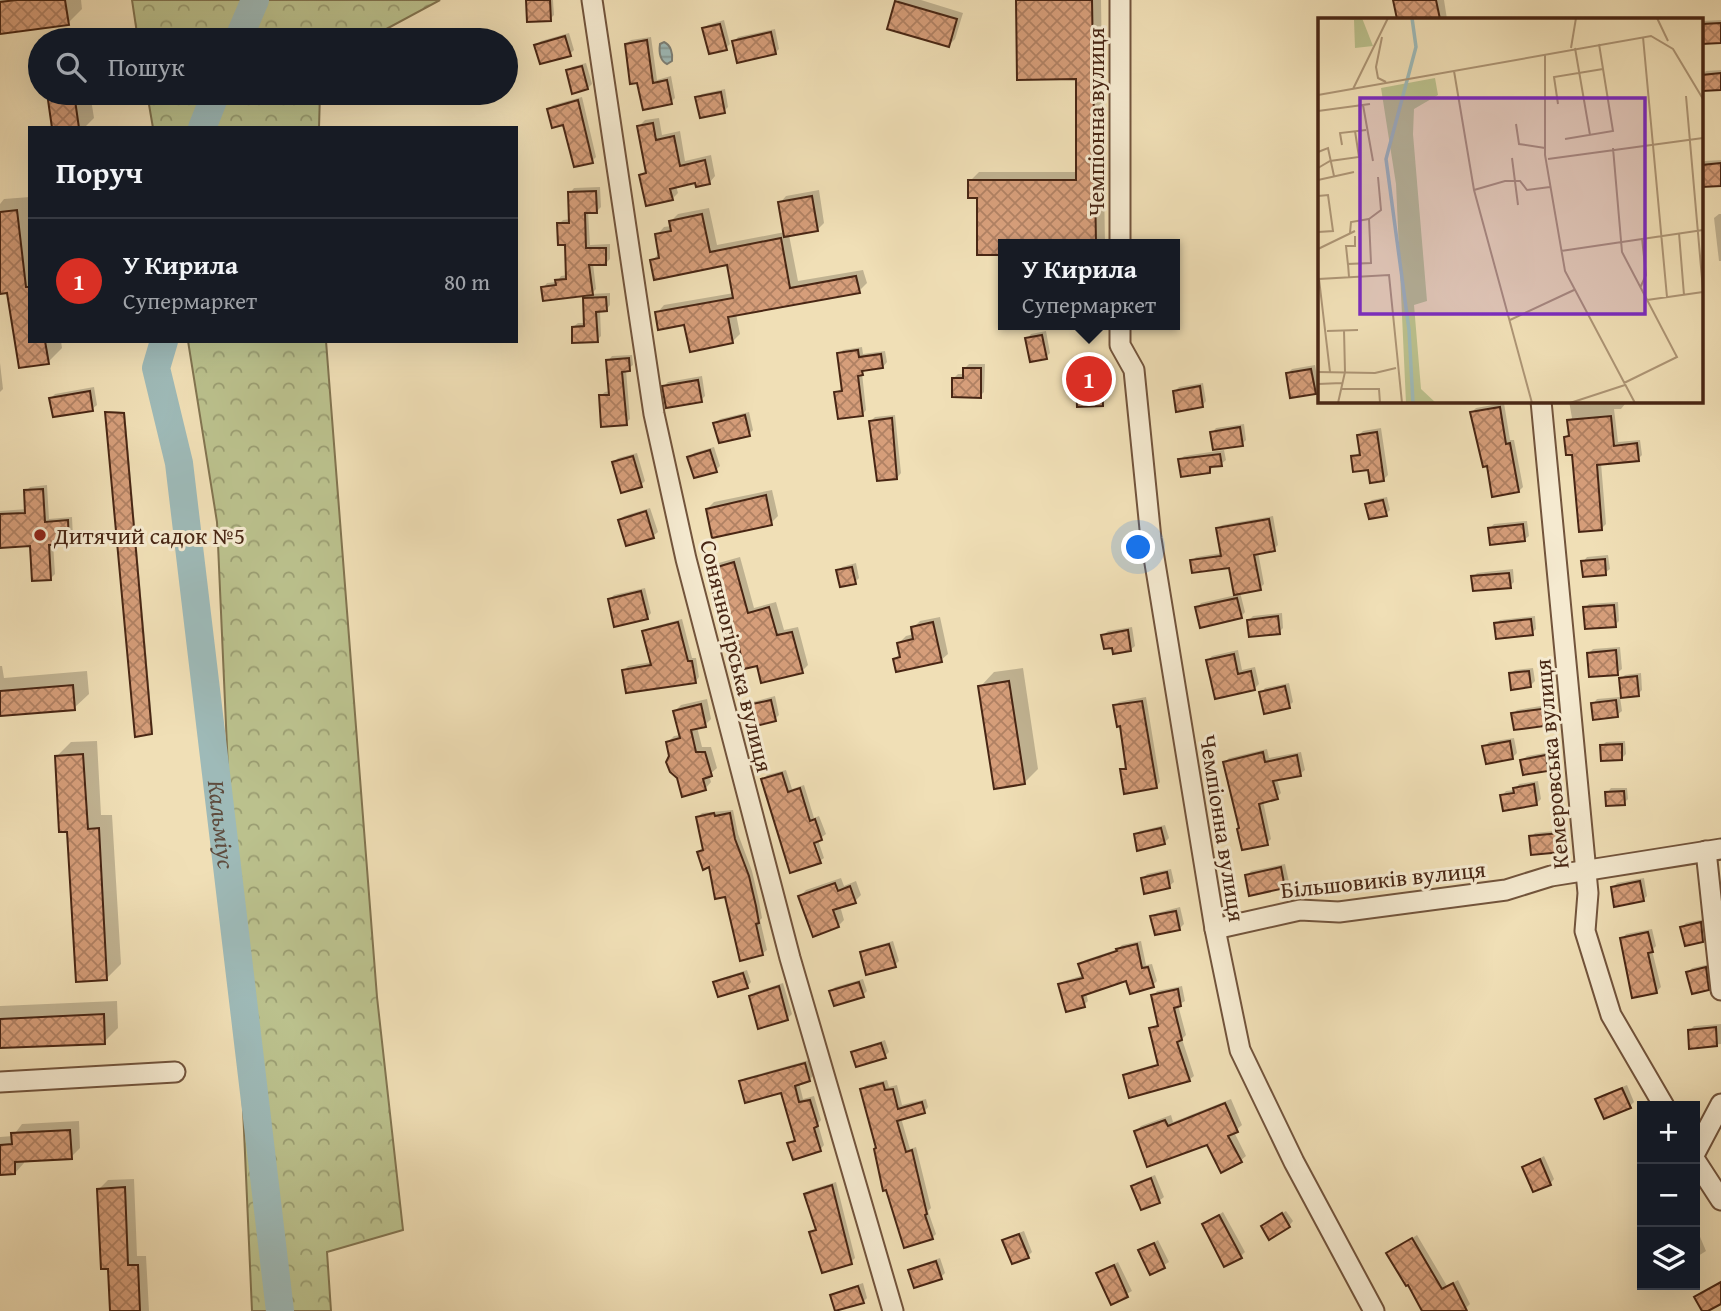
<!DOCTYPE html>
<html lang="uk">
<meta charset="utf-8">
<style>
:root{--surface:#171b24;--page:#242831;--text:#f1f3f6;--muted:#9ea1a6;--line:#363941;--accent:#d93025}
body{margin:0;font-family:"Gentium Book Plus",serif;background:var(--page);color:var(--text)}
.controls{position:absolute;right:21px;bottom:21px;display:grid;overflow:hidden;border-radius:0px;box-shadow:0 7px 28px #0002}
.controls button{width:63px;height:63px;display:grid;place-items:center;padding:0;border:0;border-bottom:2px solid var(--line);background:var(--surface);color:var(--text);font:35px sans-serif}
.you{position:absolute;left:1139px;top:548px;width:24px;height:24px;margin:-18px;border:5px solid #fff;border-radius:50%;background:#1a73e8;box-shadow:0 0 0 10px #1a73e833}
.badge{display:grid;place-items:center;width:46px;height:46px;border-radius:50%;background:var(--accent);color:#fff;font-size:23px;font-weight:700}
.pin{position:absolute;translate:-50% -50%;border:4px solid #fff;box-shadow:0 2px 7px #0006}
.popup{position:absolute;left:998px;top:239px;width:182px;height:91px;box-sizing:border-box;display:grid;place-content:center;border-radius:0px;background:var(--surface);filter:drop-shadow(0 2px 5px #0005);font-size:23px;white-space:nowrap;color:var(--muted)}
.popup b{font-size:26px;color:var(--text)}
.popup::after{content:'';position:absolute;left:50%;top:100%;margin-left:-14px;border:14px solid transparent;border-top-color:var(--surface)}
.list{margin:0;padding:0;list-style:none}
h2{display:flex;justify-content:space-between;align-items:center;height:91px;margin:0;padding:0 28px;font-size:30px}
h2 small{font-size:23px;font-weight:400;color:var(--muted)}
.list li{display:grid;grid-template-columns:46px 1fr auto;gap:21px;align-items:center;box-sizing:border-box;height:126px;padding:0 28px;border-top:2px solid var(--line)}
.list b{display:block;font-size:26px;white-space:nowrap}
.list p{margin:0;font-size:23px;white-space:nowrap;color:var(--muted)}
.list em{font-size:23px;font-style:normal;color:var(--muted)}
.icon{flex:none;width:38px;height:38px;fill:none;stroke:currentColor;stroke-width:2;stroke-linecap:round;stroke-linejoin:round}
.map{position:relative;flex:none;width:1721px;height:1311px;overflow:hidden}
.search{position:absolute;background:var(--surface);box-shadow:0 7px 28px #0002;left:28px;top:28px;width:490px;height:77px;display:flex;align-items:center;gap:18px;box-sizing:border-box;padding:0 24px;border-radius:38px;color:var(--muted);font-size:26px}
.panel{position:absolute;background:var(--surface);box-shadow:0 7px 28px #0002;left:28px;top:126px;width:490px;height:217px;border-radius:0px}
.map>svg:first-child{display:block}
.forest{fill:url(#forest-crowns);stroke:#827450;stroke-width:2}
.water{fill:url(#water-rules);stroke:#7c7f76;stroke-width:2}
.shadow{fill:#0003}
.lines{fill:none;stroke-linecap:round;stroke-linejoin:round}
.river{stroke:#9ebab8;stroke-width:28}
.building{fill:url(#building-cross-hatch);stroke:#482614;stroke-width:2}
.minor-casing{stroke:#72543c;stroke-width:23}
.minor{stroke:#f5ead0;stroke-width:19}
.poi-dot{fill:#8f2418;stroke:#f5ead0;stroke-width:2.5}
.labels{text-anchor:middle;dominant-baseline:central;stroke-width:6;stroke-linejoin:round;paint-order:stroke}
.street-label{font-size:23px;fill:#482614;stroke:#f5ead0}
.poi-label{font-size:23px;fill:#482614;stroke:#f5ead0;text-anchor:start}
.water-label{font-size:24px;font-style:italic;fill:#5e4b3d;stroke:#f5ead0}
.inset-river{fill:none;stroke:#9ebab8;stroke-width:3.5}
.inset-road{fill:none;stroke:#ad9575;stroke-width:2}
.view{fill:#7b2cbf;fill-opacity:0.15;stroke:#7b2cbf;stroke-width:3.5}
.inset-edge{fill:none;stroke:#482614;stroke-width:3.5}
</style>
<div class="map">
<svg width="1721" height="1311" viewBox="0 0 1721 1311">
<defs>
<pattern id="forest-crowns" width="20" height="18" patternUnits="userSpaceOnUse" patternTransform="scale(1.75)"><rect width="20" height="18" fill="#bbc18d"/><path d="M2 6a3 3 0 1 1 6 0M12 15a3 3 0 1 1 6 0" fill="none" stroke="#9a9d72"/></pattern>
<pattern id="water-rules" width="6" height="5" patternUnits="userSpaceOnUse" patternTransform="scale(1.75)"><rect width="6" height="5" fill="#9ebab8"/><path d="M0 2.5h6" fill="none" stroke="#839794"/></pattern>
<pattern id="building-cross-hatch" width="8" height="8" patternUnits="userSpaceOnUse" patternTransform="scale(1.75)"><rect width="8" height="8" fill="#d69e7a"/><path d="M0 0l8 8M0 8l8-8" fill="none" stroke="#b08163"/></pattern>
</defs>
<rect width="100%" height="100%" fill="#f0dfb6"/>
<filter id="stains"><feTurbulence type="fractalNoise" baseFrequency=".00286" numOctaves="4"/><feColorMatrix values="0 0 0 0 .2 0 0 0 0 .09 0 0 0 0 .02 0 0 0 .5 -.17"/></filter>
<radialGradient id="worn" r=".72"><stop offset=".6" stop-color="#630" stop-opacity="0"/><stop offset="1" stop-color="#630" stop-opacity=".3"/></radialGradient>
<g class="forest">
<path d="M132,0H440L366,40H138Z"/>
<path d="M147,93H320L319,128H153Z"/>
<path d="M188,341H326L377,997L403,1230L327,1252L331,1311H252L217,522Z"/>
</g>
<path class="water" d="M664,42C671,45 673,54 672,61L667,64C659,60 659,51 660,44Z"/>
<g class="shadow">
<path d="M0,0H81L82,9L68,23L0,32Z"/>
<path d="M528,0H553L554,15L550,19Z"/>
<path d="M898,0H921L963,13L955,39L948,46L889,27Z"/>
<path d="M1017,0H1101L1105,244H1003V253H978V196L970,181L979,172H1078V77Z"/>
<path d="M1395,0H1444L1447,19H1398Z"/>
<path d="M724,20L730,44L726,48L704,29L708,25Z"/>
<path d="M1721,20V41L1702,42V24L1704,21Z"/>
<path d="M775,29L779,49L775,53L734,42L738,37Z"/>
<path d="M569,33L574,50L570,54L536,45L541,41Z"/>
<path d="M651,37L657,80L671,76L675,98L671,102L644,108L626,44L631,40Z"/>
<path d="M586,63L592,84L588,88L568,71L572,67Z"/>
<path d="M1721,70V88L1703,89L1702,75L1706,71Z"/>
<path d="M725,89L728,107L724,111L697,98L702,94Z"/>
<path d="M49,93H90L94,118L84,128H52Z"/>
<path d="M582,97L596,157L592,161L565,123L549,109L553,105Z"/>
<path d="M659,118L662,135L680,131L685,161L711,155L715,176L710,182L696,181L676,186L678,193L672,199L641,176L647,169L639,126L645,120Z"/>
<path d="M1721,160V184L1702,186V164L1705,161Z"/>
<path d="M600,187L601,207L597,211H588L590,245L610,244V259L606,263L593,264L596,289L591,294L610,293V305L606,310H600L601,336L597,340L573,327L578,323H585L584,299L589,294L543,288L547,283L557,282L561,276L568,275L567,243L559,224L563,220L571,219L570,193L574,188Z"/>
<path d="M819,190L824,223L818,229L789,235L798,281L863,270L867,283L859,291L736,314L740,334L732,342L657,313L664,305L734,293L728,263L652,261L660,252L657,235L664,227L671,226L670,222L678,214L709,208L717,245L785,232L780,203L786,196Z"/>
<path d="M30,197V341H61L62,348L48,362L20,366L8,291L0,292V204L4,199Z"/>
<path d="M1719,214H1721V261H1719L1714,218Z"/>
<path d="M1046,331L1050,353L1046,357L1027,339L1031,334Z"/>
<path d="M862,347L863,354L885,351L887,362L883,367L867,369L862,373L866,410L862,415L836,392L843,388L839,354L843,350Z"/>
<path d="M632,355L633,365L626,370L630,419L626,423L600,396L605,392L610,391L608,361L612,356Z"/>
<path d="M0,363L3,389L0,392Z"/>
<path d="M969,364H985L984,392L980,396L954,378L958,374H965V368Z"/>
<path d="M1315,365L1319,388L1315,392L1287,374L1292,369Z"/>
<path d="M1105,370L1106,400L1102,404L1077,375L1082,371Z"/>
<path d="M702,376L705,396L701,400L664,386L668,382Z"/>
<path d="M1203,383L1206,401L1202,406L1175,391L1179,387Z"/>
<path d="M94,387L97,405L92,409L51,398L55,394Z"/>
<path d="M1569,401H1625V404L1621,409H1614L1618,442L1640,440L1642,455L1638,459L1601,463L1606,524L1602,528L1574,453L1565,437L1570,433L1569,421L1572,418Z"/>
<path d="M1504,403L1510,440H1514L1523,487L1519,491L1488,464L1472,412L1476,408Z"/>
<path d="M109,411L125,412L153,731L152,733Z"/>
<path d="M749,412L753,430L749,434L715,424L720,419Z"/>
<path d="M895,415L901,473L897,478L871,421L875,417Z"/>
<path d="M1244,424L1246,440L1242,444L1212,433L1216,428Z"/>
<path d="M1381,428L1388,475L1383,480L1352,457L1361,452L1359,435L1363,431Z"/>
<path d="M714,447L720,466L716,470L689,457L694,453Z"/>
<path d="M1224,450L1226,460L1221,464L1214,465L1210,471L1180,460L1184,456Z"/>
<path d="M637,453L645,481L641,485L614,462L618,458Z"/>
<path d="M47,485L49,519L72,517L73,538L69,542L53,543L55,574L51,578L32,544L0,546V511L27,509L26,491L30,487Z"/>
<path d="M772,490L778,516L771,523L707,509L714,502Z"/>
<path d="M1387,497L1390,510L1386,514L1367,504L1372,500Z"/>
<path d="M650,508L658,532L653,536L620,520L624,516Z"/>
<path d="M1273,516L1278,545L1274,549L1258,552L1264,584L1260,588L1240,592L1245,612L1241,617L1197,608L1201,603L1236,595L1230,566L1192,561L1196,557L1222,553L1218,529L1222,525Z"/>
<path d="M1527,521L1529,536L1524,540L1490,528L1494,524Z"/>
<path d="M1608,555L1610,569L1605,573L1583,562L1587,557Z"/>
<path d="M740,557L754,608L776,602L784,630L798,627L808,665L802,671L739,641L709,570L715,564Z"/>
<path d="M856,563L859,578L855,582L838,571L842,567Z"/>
<path d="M1513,569L1514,582L1510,586L1473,577L1477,573Z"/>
<path d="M645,588L651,613L647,618L610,599L614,595Z"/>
<path d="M1618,602L1619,621L1615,625L1585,608L1589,604Z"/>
<path d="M1282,613L1283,628L1279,632L1249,620L1253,616Z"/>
<path d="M1535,616L1536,629L1532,633L1496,624L1500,620Z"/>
<path d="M940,617L948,654L941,660L895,659L901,653L899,643L906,636L914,634L913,628L920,621Z"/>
<path d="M682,619L692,658H696L699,677L695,682L624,670L628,666L652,662L644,632L649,628Z"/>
<path d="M1132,627L1135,646L1130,650L1103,635L1108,631Z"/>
<path d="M1620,647L1622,669L1617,673L1589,653L1593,649Z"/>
<path d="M1238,650L1242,670L1255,667L1259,684L1255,688L1216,697L1208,660L1212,656Z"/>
<path d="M0,666H2L4,678L87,671L89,694L74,708L0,715Z"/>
<path d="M1023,668L1038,769L1024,783L980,687L994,672Z"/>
<path d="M1533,668L1535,681L1530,686L1510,674L1515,670Z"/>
<path d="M1641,673L1642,690L1638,694L1621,679L1625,675Z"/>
<path d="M1289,683L1293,702L1289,706L1261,693L1265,688Z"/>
<path d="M775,696L779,715L775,719L745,707L749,703Z"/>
<path d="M1146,697L1160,782L1156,787L1122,770L1127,765L1121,724L1115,706L1119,702Z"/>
<path d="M1620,697L1622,711L1617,715L1593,704L1597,699Z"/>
<path d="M707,699L711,719L705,725L697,727L702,747H711L717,768L709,775L711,782L705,789L671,756L668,742L674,736L681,735L675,711L681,705Z"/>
<path d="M1553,704L1555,719L1551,723L1513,714L1517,710Z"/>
<path d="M1514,738L1517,753L1513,757L1484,747L1489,742Z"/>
<path d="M97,741L101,815H112L121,964L107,978L69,830L56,757L71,742Z"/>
<path d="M1625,741L1626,754L1622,758L1602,746L1606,742Z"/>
<path d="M1267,749L1269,758L1301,752L1305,770L1300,774L1277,779L1281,793L1277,797L1263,801L1271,839L1267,843L1241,827L1225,762L1229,758Z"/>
<path d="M1550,752L1552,765L1548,769L1522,760L1527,756Z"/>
<path d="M786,770L792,789L804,785L814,818L819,816L826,834L818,840L824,858L821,860L813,834L763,780L767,775Z"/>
<path d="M1538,781L1541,799L1536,804L1502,796L1506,791L1515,790L1519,784Z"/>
<path d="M1611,788H1627L1628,799L1624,803L1607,793Z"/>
<path d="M733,810L738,834L752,871L759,901L762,918L760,920L767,950L762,954L711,865L699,853L703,848L698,817L702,813Z"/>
<path d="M1165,825L1169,838L1164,843L1135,835L1140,831Z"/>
<path d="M1564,830L1565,846L1561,850L1531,837L1535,833Z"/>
<path d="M1285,864L1289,882L1285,887L1247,876L1251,871Z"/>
<path d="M1171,869L1174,882L1169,886L1143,878L1147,874Z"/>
<path d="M841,878L844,886L856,881L861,895L855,901L840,906L844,920L838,926L800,896L806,890Z"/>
<path d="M1644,878L1647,896L1643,900L1613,887L1617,883Z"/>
<path d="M1180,907L1184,924L1180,928L1152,917L1157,913Z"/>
<path d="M1705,919L1707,936L1703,940L1682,927L1686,923Z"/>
<path d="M1652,929L1656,946L1652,950L1661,987L1657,991L1633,996L1622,939L1626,934Z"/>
<path d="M893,941L899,961L895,965L862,953L866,949Z"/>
<path d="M1141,941L1146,965L1152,964L1157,981L1153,985L1127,979L1086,993L1088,1001L1084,1005L1060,985L1064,981L1084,975L1081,964L1085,960L1118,949L1122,945Z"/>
<path d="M1710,964L1712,984L1708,989L1688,972L1692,968Z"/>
<path d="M747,970L751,982L747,987L715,983L719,979Z"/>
<path d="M863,979L867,991L863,995L831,991L835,987Z"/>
<path d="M783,983L792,1014L788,1018L760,1027L751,996L755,992Z"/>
<path d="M1182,986L1185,1001L1178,1005L1186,1035L1182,1039L1194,1076L1189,1080L1125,1076L1129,1072L1159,1063L1151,1029L1159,1023L1153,996L1157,991Z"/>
<path d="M117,1001L118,1028L104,1042L0,1047V1006Z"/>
<path d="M1721,1024V1044L1691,1047L1690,1030L1694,1026Z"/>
<path d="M885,1040L889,1052L885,1056L853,1053L858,1049Z"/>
<path d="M809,1060L813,1076L809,1080L799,1083L803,1099L814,1096L821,1120L818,1124L824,1145L820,1150L789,1144L797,1138L783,1091L741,1082L745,1078Z"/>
<path d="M887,1080L889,1087L897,1085L902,1105L926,1099L928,1107L924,1112L901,1118L910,1149L916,1147L931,1208L928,1211L936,1234L932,1238L877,1147L862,1089L866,1085Z"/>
<path d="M1627,1085L1634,1102L1630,1106L1597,1099L1602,1095Z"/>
<path d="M1231,1099L1242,1125L1234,1132L1246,1156L1240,1161L1208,1143L1136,1131L1141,1126L1171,1115L1173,1122Z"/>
<path d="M79,1121L80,1148L71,1157L24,1160V1163L15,1173H0V1137L13,1136L22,1124Z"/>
<path d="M1544,1156L1554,1179L1550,1184L1525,1167Z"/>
<path d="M1155,1175L1164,1197L1159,1201L1142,1208L1133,1186L1137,1182Z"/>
<path d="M134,1179L137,1256H146L149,1311H111L110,1267L99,1189L108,1180Z"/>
<path d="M836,1182L855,1258L851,1262L811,1233L817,1228L806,1194L810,1190Z"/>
<path d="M1286,1211L1293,1221L1289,1226L1267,1222Z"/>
<path d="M1223,1212L1245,1252L1240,1257L1204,1224Z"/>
<path d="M1695,1225L1706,1251L1695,1258Z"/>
<path d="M1024,1231L1032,1252L1028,1256L1004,1241L1008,1237Z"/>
<path d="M1417,1235L1447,1286L1458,1280L1470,1304L1466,1308L1460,1311H1425L1389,1253Z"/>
<path d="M1158,1240L1169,1262L1151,1273L1141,1251Z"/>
<path d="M940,1258L945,1273L941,1277L910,1271L914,1267Z"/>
<path d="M1118,1262L1132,1291L1112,1302L1098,1273Z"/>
<path d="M863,1283L867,1298L863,1302L837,1311L832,1296L836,1292Z"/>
</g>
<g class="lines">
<g class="river">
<path d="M238,40L255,0"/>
<path d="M202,128L216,93"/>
<path id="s1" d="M164,341L156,368L179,463L280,1311"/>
</g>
</g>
<g class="building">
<path d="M16,0H65L69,25L0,34V2Z"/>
<path d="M526,0H550L551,21L527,22Z"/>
<path d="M1016,0H1092L1096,244H1003V255H977V198H968V180H1076V79L1017,80Z"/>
<path d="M1393,0H1436L1440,19H1397Z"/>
<path d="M895,1L957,19L949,47L887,29Z"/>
<path d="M1721,23V43L1702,44V24Z"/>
<path d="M720,24L727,50L709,54L702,28Z"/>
<path d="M771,32L776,54L737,63L732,41Z"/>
<path d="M565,36L571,56L540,64L534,45Z"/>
<path d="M647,40L653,83L667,80L672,104L643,110L637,83L630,84L625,44Z"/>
<path d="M582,66L588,89L572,94L566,70Z"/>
<path d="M1721,73V90L1702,91V75Z"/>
<path d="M721,92L725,113L700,118L695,97Z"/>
<path d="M47,93H74L79,128H52Z"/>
<path d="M578,100L593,163L574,167L563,125L552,128L547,109Z"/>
<path d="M653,123L656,140L674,136L680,166L705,160L710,184L696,187L695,183L670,189L673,200L646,206L639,175L646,173L637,126Z"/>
<path d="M1721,163V186L1702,187V165Z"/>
<path d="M596,191L597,213H585L586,248H606V265H589L593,295L543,301L541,287L556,285L555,280L566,279L565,245H558L557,223H569L568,192Z"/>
<path d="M812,196L818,231L784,237L778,202Z"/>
<path d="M17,210L26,287H30V341H45L49,364L19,368L7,293L0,294V212Z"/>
<path d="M702,214L710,252L781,238L790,288L856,276L860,293L728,317L733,343L690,352L684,325L658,330L655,312L733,298L727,265L654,280L650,260L659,258L655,234L671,231L669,221Z"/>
<path d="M606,297L607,311L596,312L598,342L572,343V327L584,326L583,298Z"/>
<path d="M1042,335L1047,359L1030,362L1025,338Z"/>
<path d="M858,350L859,357L881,354L883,368L862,371L863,375L858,376L863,416L838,419L834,392L842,391L837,353Z"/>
<path d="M629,358L630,371L622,372L627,425L601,427L599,395H609L606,360Z"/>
<path d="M963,368H981V398L952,397V378H963Z"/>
<path d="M1311,369L1316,394L1290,398L1286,373Z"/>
<path d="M1102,373L1103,406L1077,407L1076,374Z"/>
<path d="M698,380L702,402L666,408L662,386Z"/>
<path d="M1200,386L1203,407L1176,412L1173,391Z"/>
<path d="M90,391L93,411L53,417L49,398Z"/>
<path d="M1500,407L1506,444L1510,443L1519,492L1492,497L1487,466L1483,467L1470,412Z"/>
<path d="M105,412L124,413L152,734L135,737Z"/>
<path d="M745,415L750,436L719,443L713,423Z"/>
<path d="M1611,416L1614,446L1637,443L1639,461L1597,465L1602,530L1579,532L1572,455H1566L1564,437L1569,436L1567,420Z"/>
<path d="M892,418L897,479L877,481L869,421Z"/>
<path d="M1240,427L1243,446L1213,450L1210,432Z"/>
<path d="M1377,432L1384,481L1370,483L1368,470L1353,472L1351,456L1360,455L1357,435Z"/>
<path d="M710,450L717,472L694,478L687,457Z"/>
<path d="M1220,454L1222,466L1210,467V473L1181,477L1178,459Z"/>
<path d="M633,456L642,487L621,493L612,462Z"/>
<path d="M43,489L45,522L68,520L69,544L49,545L51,580L32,581L30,546L0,548V514L25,513L24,490Z"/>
<path d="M766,495L772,525L712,538L706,509Z"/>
<path d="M1383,500L1387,516L1369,519L1365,504Z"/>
<path d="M646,511L654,538L626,546L618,520Z"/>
<path d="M1269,519L1275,551L1254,555L1261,590L1234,595L1229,568L1192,573L1190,560L1221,556L1216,528Z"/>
<path d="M1523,524L1525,541L1490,545L1488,528Z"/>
<path d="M1605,559L1606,575L1583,577L1581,561Z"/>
<path d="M734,562L748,613L769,607L777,635L792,632L803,673L761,683L757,666L744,669L738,643L727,646L707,570Z"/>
<path d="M852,567L856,584L840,587L836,570Z"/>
<path d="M1509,573L1511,588L1473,591L1471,576Z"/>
<path d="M641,591L648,619L614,627L608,599Z"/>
<path d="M1237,598L1242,618L1200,628L1195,607Z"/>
<path d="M1614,605L1616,627L1585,629L1583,607Z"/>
<path d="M1278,616L1280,634L1249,637L1247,620Z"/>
<path d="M1531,619L1533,635L1496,639L1494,623Z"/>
<path d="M678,622L688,661H692L696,683L626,693L622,670L651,665L642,631Z"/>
<path d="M933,622L942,662L896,672L893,659L900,657L897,643L913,639L911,627Z"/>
<path d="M1128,630L1131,651L1113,654L1112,648L1104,649L1101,635Z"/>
<path d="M1616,650L1618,675L1589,677L1587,653Z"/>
<path d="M1234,654L1238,674L1251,671L1255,690L1215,699L1206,660Z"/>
<path d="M1529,671L1531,687L1511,690L1509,673Z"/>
<path d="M1637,676L1639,696L1621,698L1619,678Z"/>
<path d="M1009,681L1025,784L994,789L978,686Z"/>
<path d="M73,685L75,710L0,716V691Z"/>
<path d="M1285,686L1290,708L1264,714L1259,692Z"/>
<path d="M771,700L776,721L748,728L743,706Z"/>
<path d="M1616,700L1618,717L1593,720L1591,703Z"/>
<path d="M1142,701L1157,788L1124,794L1120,769H1126L1120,726L1117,727L1113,705Z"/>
<path d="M701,704L706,727L691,730L696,752H705L712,776L703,779L706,790L682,797L677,778L670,772L666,762L669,756L666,742L680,738L673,711Z"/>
<path d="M1549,708L1552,725L1514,730L1511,713Z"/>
<path d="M1510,741L1513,759L1486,764L1482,746Z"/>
<path d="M1622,744V760L1601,761L1600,745Z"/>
<path d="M1263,752L1265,762L1297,755L1301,776L1273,781L1278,799L1259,804L1268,845L1242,850L1237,829L1239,828L1223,762Z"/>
<path d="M83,754L88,829L99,828L107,980L76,982L67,832H59L55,756Z"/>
<path d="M1546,755L1548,771L1523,775L1520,760Z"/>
<path d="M782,773L788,792L800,788L810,821L815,819L822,840L814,843L821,863L790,873L761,779Z"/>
<path d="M1534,784L1537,805L1503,811L1500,795L1514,793L1513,788Z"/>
<path d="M1624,791L1625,805L1606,806L1605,792Z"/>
<path d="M714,813L715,816L730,813L735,839L749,876L756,906L759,923L756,924L763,955L740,961L725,897L715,899L709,867L703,870L697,852L703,850L696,817Z"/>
<path d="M1161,828L1165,844L1137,851L1134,834Z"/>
<path d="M1560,833L1562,852L1531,855L1529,836Z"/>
<path d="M1281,867L1285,888L1249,896L1245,875Z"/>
<path d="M1167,872L1170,888L1144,894L1141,878Z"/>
<path d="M1640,881L1644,901L1614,907L1611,887Z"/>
<path d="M835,883L838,891L850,886L856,903L833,910L839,927L813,937L798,896Z"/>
<path d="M1176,911L1180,930L1155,935L1150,916Z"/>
<path d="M1701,922L1703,942L1685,946L1680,927Z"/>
<path d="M1648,932L1653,952L1648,953L1657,993L1632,998L1620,938Z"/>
<path d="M889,944L896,967L866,975L860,952Z"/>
<path d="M1137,944L1142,968L1148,967L1154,987L1130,994L1126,981L1082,996L1085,1007L1066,1012L1058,984L1083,978L1078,964L1117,951L1116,949Z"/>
<path d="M1706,967L1709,990L1692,994L1686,972Z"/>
<path d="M743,973L748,988L718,997L713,982Z"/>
<path d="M859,982L864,997L834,1006L829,991Z"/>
<path d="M779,986L788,1020L758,1029L749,996Z"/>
<path d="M1178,989L1181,1006L1174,1008L1182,1040L1177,1042L1190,1081L1129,1098L1123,1075L1158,1065L1149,1028L1158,1026L1151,995Z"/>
<path d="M104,1014L105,1044L0,1048V1019Z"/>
<path d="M1716,1027L1717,1046L1689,1049L1688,1030Z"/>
<path d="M881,1043L886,1058L856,1067L851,1052Z"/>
<path d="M805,1063L810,1081L795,1086L799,1102L810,1100L818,1126L814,1128L821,1151L793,1160L787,1143L795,1141L781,1093L745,1103L739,1081Z"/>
<path d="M883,1083L885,1090L893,1089L898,1109L922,1102L925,1113L897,1121L906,1152L912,1150L927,1214L925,1215L933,1239L904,1248L886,1190L883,1191L874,1149L876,1148L860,1089Z"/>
<path d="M1622,1088L1631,1108L1604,1119L1595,1099Z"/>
<path d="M1225,1103L1238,1132L1228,1136L1242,1162L1221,1173L1207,1145L1147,1167L1134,1131L1165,1120L1168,1126Z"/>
<path d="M70,1130L72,1159L15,1162V1174L0,1175V1145L12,1144L11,1133Z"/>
<path d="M1540,1159L1551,1185L1533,1192L1522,1167Z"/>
<path d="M1151,1178L1160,1203L1141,1210L1131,1186Z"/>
<path d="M832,1185L852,1264L822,1273L809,1232L816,1230L804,1194Z"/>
<path d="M125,1187L128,1265H138L140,1311H110L108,1269H101L97,1189Z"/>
<path d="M1282,1213L1290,1227L1269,1240L1261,1226Z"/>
<path d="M1219,1215L1242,1258L1224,1267L1202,1224Z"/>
<path d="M1019,1234L1029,1258L1012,1264L1002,1240Z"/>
<path d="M1412,1238L1442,1289L1453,1283L1467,1311H1422L1408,1285L1406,1286L1386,1253Z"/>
<path d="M1154,1243L1165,1268L1150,1275L1138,1250Z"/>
<path d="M936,1261L942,1279L914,1288L908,1270Z"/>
<path d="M1114,1265L1128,1297L1111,1305L1096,1273Z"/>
<path d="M1721,1282V1304L1708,1311H1702L1694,1297Z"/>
<path d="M858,1286L864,1303L835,1311L830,1295Z"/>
</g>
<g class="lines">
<defs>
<g id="minor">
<path d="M592,0L654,414L686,559L790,958L893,1311"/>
<path d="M1120,0V244"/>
<path d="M1120,325V345L1134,370L1151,539L1215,929L1240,1050L1294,1162L1374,1311"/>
<path d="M1541,401L1588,893L1585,931L1611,1015L1664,1106"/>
<path d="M1706,851L1721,990"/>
<path d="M1215,929L1300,910L1339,912L1506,890L1551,876L1721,849"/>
<path d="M0,1082L175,1072"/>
<path d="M1695,1153L1721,1104"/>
<path d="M1695,1160L1721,1200"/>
</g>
</defs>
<use href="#minor" class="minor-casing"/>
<use href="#minor" class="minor"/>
</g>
<circle class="poi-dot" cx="40" cy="535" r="7"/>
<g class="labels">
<g class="street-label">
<text transform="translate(1095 122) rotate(-90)">Чемпіонна вулиця</text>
<text transform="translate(737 656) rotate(76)">Сонячногірська вулиця</text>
<text transform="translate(1551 764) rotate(-95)">Кемеровська вулиця</text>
<text transform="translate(1223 828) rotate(81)">Чемпіонна вулиця</text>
<text transform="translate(1383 879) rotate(-6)">Більшовиків вулиця</text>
</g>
<g class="poi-label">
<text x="54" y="535">Дитячий садок №5</text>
</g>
<g class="water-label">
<text stroke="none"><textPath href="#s1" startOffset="490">Кальміус</textPath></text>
</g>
</g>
<g transform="translate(1318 18)">
<rect width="385" height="385" fill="#f0dfb6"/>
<path d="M0,0H44L55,28L37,30L36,2Z" fill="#bbc18d"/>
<path d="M117,60L120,77L96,91L95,116L109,283L96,287L103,371L118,385H88L78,166L63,70Z" fill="#bbc18d"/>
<path class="inset-river" d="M94,0L98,29L68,141L91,312L95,385"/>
<path class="inset-road" d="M339,0L350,23M64,19L58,49L60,60L68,64M325,19L349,279M253,30L258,0M257,30L272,117M227,36V137L247,253L317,385M136,53L156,172L214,385M35,71L70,0M0,77L333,18L355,31L385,81M368,78L385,272M240,86L236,59L285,51M45,87L55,143M0,93L52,86M198,106L201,126L227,130M247,121L295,113L281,26M24,127L22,115L48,112M295,130L304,234L359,339L306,365M0,134L10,130L16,158M194,140L200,187M230,141L385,120M0,150L12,143L41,139L37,113M0,162L36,154M156,172L187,163H202L209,172L232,169M0,178L10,177L15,213L0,214M51,201L63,192L60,159M361,215L366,277M0,231L37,213M243,233L385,212M30,247L28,228H37V218M31,259L30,246L53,245L51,201L33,204L32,215M322,270L328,257L324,220M329,282L385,274M192,302L256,272M9,313L40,312M0,354L57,355L78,350M12,354L1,261L71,257L84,385M0,366L24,365M23,371H61L62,385M20,385L27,354L26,312M252,385L307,367"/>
<path class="view" d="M42,80H327V296H42Z"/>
<rect width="385" height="385" class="inset-edge"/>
</g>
<rect width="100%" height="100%" filter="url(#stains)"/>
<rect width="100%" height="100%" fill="url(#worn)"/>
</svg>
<div class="controls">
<button>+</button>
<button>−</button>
<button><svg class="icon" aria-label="layers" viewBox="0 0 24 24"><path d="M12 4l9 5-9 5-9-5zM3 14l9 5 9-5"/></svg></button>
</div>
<div class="you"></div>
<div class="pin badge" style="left:1089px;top:379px">1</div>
<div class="popup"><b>У Кирила</b>Супермаркет</div>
<div class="search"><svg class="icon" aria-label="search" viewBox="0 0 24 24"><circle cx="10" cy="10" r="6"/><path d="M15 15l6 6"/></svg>Пошук</div>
<section class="panel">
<h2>Поруч<small></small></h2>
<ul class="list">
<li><span class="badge">1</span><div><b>У Кирила</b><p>Супермаркет</p></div><em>80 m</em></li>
</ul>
</section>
</div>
